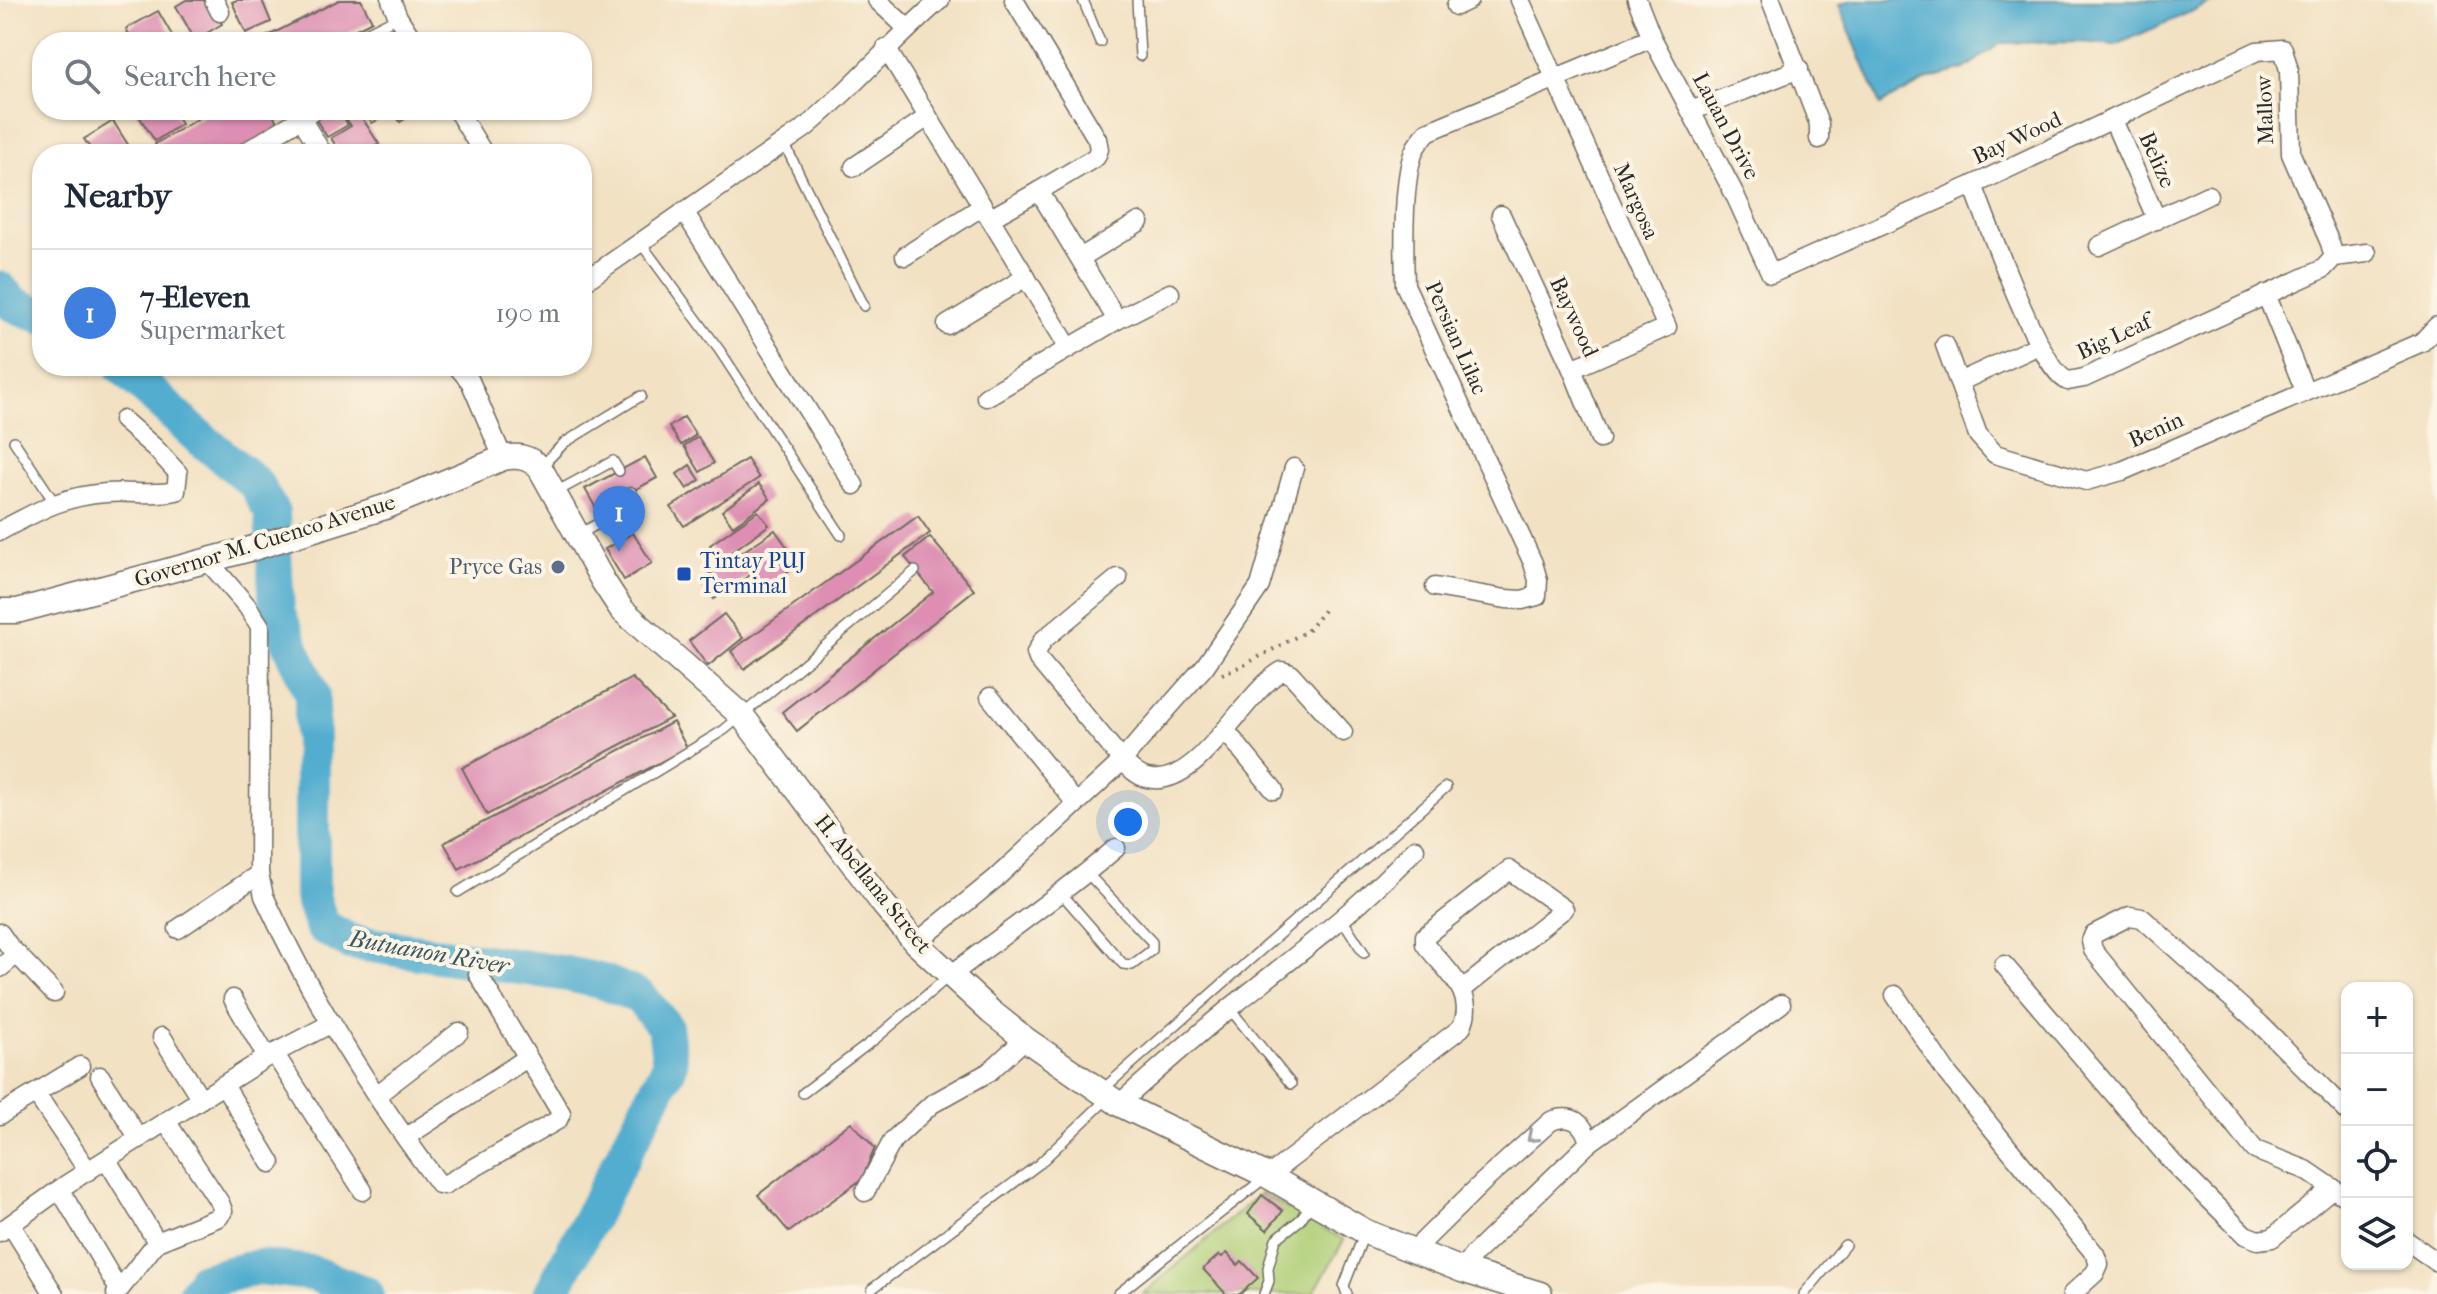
<!DOCTYPE html>
<meta charset="utf-8">
<style>
:root{--surface:#fff;--page:#f2f2f3;--text:#1f2937;--muted:#747a83;--line:#e0e1e3;--accent:#d1495b}
body{margin:0;font-family:"IM FELL French Canon",serif;background:var(--page);color:var(--text)}
.controls{position:absolute;right:24px;bottom:24px;display:grid;overflow:hidden;border-radius:16px;box-shadow:0 2px 6px #0004}
.controls button{width:72px;height:72px;display:grid;place-items:center;padding:0;border:0;border-bottom:2px solid var(--line);background:var(--surface);color:var(--text);font:40px sans-serif}
.you{position:absolute;left:1128px;top:822px;width:28px;height:28px;margin:-20px;border:6px solid #fff;border-radius:50%;background:#1a73e8;box-shadow:0 0 0 12px #1a73e833}
.badge{display:grid;place-items:center;width:52px;height:52px;border-radius:50%;background:var(--accent);color:#fff;font-size:26px;font-weight:700}
.pin{position:absolute;translate:-50% -66px;filter:drop-shadow(0 2px 4px #0008)}
.pin::after{content:'';position:absolute;top:42px;width:28px;height:24px;background:inherit;clip-path:polygon(0 0,100% 0,50% 100%)}
.list{margin:0;padding:0;list-style:none}
h2{display:flex;justify-content:space-between;align-items:center;height:104px;margin:0;padding:0 32px;font-size:34px}
h2 small{font-size:26px;font-weight:400;color:var(--muted)}
.list li{display:grid;grid-template-columns:52px 1fr auto;gap:24px;align-items:center;box-sizing:border-box;height:128px;padding:0 32px;border-top:2px solid var(--line)}
.list b{display:block;font-size:30px;white-space:nowrap}
.list p{margin:0;font-size:26px;white-space:nowrap;color:var(--muted)}
.list em{font-size:26px;font-style:normal;color:var(--muted)}
.icon{flex:none;width:44px;height:44px;fill:none;stroke:currentColor;stroke-width:2;stroke-linecap:round;stroke-linejoin:round}
.map{position:relative;flex:none;width:2437px;height:1294px;overflow:hidden}
.search{position:absolute;background:var(--surface);box-shadow:0 2px 6px #0004;left:32px;top:32px;width:560px;height:88px;display:flex;align-items:center;gap:20px;box-sizing:border-box;padding:0 28px;border-radius:32px;color:var(--muted);font-size:30px}
.panel{position:absolute;background:var(--surface);box-shadow:0 2px 6px #0004;left:32px;top:144px;width:560px;height:232px;border-radius:32px}
.map>svg:first-child{display:block}
.green{fill:#adcd75;stroke:#6c7c50;stroke-width:2}
.water{fill:#52adcf;stroke:#3e6c7d;stroke-width:2}
.lines{fill:none;stroke-linecap:round;stroke-linejoin:round}
.river{stroke:#52adcf;stroke-width:36}
.building{fill:#dd8eb2}
.service-casing{stroke:#716b60;stroke-width:12}
.minor-casing{stroke:#716b60;stroke-width:21}
.secondary-casing{stroke:#716b60;stroke-width:27}
.path{stroke:#716b60;stroke-width:4;stroke-dasharray:2 6;stroke-linecap:butt}
.service{stroke:#fff;stroke-width:9}
.minor{stroke:#fff;stroke-width:18}
.secondary{stroke:#fff;stroke-width:24}
.oneway{stroke:#a0a0a0}
.service-dot{fill:#5c6f8a;stroke:#fcf5e5;stroke-width:3}
.transit-dot{fill:#1a4fb4;stroke:#fcf5e5;stroke-width:3}
.labels{text-anchor:middle;dominant-baseline:central;stroke-width:8;stroke-linejoin:round;paint-order:stroke}
.street-label{font-size:22px;fill:#2b2b2b;stroke:#fcf5e5}
.transit-label{font-size:22px;fill:#164399;stroke:#fcf5e5;text-anchor:start}
.service-label{font-size:22px;fill:#4e5e75;stroke:#fcf5e5;text-anchor:end}
.water-label{font-size:24px;font-style:italic;fill:#395864;stroke:#fcf5e5}
</style>
<div class="map">
<svg width="2437" height="1294" viewBox="0 0 2437 1294">
<rect width="100%" height="100%" fill="#fcf5e5"/>
<filter id="ink" filterUnits="userSpaceOnUse"><feTurbulence type="fractalNoise" baseFrequency=".0125" numOctaves="2"/><feDisplacementMap in="SourceGraphic" scale="16" xChannelSelector="R" yChannelSelector="G"/><feConvolveMatrix kernelMatrix="1 2 1 2 8 2 1 2 1" color-interpolation-filters="sRGB"/></filter>
<filter id="wash" filterUnits="userSpaceOnUse"><feTurbulence type="fractalNoise" baseFrequency=".006" numOctaves="4" result="noise"/><feDisplacementMap in="SourceGraphic" scale="32" xChannelSelector="R" yChannelSelector="G"/><feGaussianBlur stdDeviation="1.8" result="paint"/><feColorMatrix in="noise" values="0 0 0 0 0 0 0 0 0 0 0 0 0 0 0 0 0 1.4 0 .05"/><feComposite in="paint" operator="in"/></filter>
<g filter="url(#wash)">
<rect width="100%" height="100%" fill="#f2e1c3"/>
<path class="green" d="M1261,1193L1344,1240L1313,1294H1143Z"/>
<path class="water" d="M1852,0H2217L2116,45L2082,42L2001,43L1964,69L1928,79L1880,105L1839,5Z"/>
<g class="lines">
<g class="river">
<path d="M0,289L13,304L42,316"/>
<path d="M122,366L193,432L255,483L272,513L277,612L312,695V896L322,926L350,942L568,974L604,982L640,997L665,1027L670,1065L551,1294"/>
<path d="M195,1294L204,1280L258,1267L312,1273L366,1294"/>
</g>
</g>
<g id="blocks">
<g class="building">
<path d="M186,0H208L222,24L195,40L176,6Z"/>
<path d="M237,0H262L271,22L246,33L232,2Z"/>
<path d="M339,0H361L372,21L331,42H256Z"/>
<path d="M158,11L176,42H133L126,29Z"/>
<path d="M135,110H172L181,124L155,141Z"/>
<path d="M213,110H270L280,127L234,154H161L155,144Z"/>
<path d="M329,110H339L348,125L327,137L315,118Z"/>
<path d="M341,110H357L379,144L362,154H341L331,138L351,126Z"/>
<path d="M364,110H388L390,113L372,123Z"/>
<path d="M393,110H419L400,122Z"/>
<path d="M113,121L134,154H94L84,139Z"/>
<path d="M684,417L696,435L681,445L669,427Z"/>
<path d="M698,437L714,463L700,472L684,446Z"/>
<path d="M645,457L657,478L597,510L585,489Z"/>
<path d="M747,459L759,478L684,526L671,507Z"/>
<path d="M690,465L700,480L687,489L677,474Z"/>
<path d="M759,484L770,499L733,526L722,511Z"/>
<path d="M758,511L769,525L720,560L710,545Z"/>
<path d="M918,516L930,533L744,669L731,651Z"/>
<path d="M775,530L799,564L762,589L752,574L714,599L701,580Z"/>
<path d="M633,533L652,563L624,580L605,549Z"/>
<path d="M930,537L974,590L797,731L782,712L933,592L905,557Z"/>
<path d="M724,614L743,638L708,666L689,641Z"/>
<path d="M632,678L671,718L487,815L462,768Z"/>
<path d="M673,722L687,748L459,869L444,843Z"/>
<path d="M851,1122L875,1148L862,1179L789,1232L758,1195Z"/>
<path d="M1262,1195L1283,1211L1267,1230L1248,1214Z"/>
<path d="M1227,1253L1238,1265L1242,1261L1258,1278L1240,1294H1226L1203,1269L1219,1255L1222,1257Z"/>
</g>
</g>
</g>
<g filter="url(#ink)">
<use href="#blocks" fill-opacity="0" stroke="#716b60" stroke-width="2"/>
<g class="lines">
<defs>
<g id="service">
<path d="M1083,0L1100,42"/>
<path d="M1137,0L1140,56"/>
<path d="M348,42L398,17"/>
<path d="M784,143L864,306"/>
<path d="M640,242L720,351L841,535"/>
<path d="M14,441L54,502"/>
<path d="M542,466L564,443L641,396"/>
<path d="M556,492L613,461L619,471"/>
<path d="M578,535L636,502L631,492"/>
<path d="M458,892L724,730L915,571"/>
<path d="M1062,894L1123,964L1132,965L1152,950V942L1087,873"/>
<path d="M1342,919L1364,953"/>
<path d="M1230,1009L1291,1084"/>
<path d="M1102,1090L1446,787"/>
<path d="M803,1093L875,1039L948,977"/>
<path d="M872,1289L1039,1164L1109,1097"/>
<path d="M1118,1294L1266,1177"/>
<path d="M1264,1294L1269,1281L1268,1268L1276,1239L1300,1220L1311,1204"/>
<path d="M1347,1294L1344,1286L1364,1234"/>
<path d="M1804,1294L1845,1245"/>
</g>
<g id="minor">
<path d="M214,0L220,12"/>
<path d="M391,0L398,17L414,42"/>
<path d="M877,0L907,28"/>
<path d="M1014,0L1097,139L1099,149L1096,157L1039,191L1117,320"/>
<path d="M1520,0L1667,327L1572,369"/>
<path d="M1637,0L1652,38L1734,193L1771,274L1973,185L2257,51L2283,49L2289,70L2291,154L2330,243L2334,257"/>
<path d="M1771,0L1819,124V139"/>
<path d="M1456,6L1469,0"/>
<path d="M886,48L1069,348"/>
<path d="M457,110L484,154"/>
<path d="M1691,111L1799,69"/>
<path d="M302,120L323,154"/>
<path d="M2113,120L2157,220"/>
<path d="M242,154L315,110"/>
<path d="M854,167L928,117"/>
<path d="M1973,185C1987,220 2039,370 2068,381L2084,378L2323,269L2334,257"/>
<path d="M684,211L854,485"/>
<path d="M1501,215L1572,369L1600,439"/>
<path d="M991,218L1039,191"/>
<path d="M2099,246L2208,195"/>
<path d="M905,256L983,206"/>
<path d="M2334,257L2367,253"/>
<path d="M1080,258L1139,222"/>
<path d="M582,283L805,128C853,88 893,40 940,0"/>
<path d="M2266,294L2305,391"/>
<path d="M947,325L1026,277"/>
<path d="M1945,345L1978,435L1995,454L2086,481L2122,471L2422,342L2437,326"/>
<path d="M457,366L470,381L503,458"/>
<path d="M1959,382L2039,345"/>
<path d="M986,397L1117,320L1170,293"/>
<path d="M0,531C38,511 62,496 106,493C130,491 153,496 176,491L178,473L155,448L123,420"/>
<path d="M208,561L247,606L260,626L259,874L264,896C310,996 373,1096 439,1184L444,1185L558,1120L561,1113L478,974"/>
<path d="M1118,578L1043,640L1036,653L1038,659L1122,760C1129,767 1137,776 1147,778C1198,791 1243,692 1282,671L1291,674L1343,732"/>
<path d="M1435,587L1506,599L1522,600L1537,596L1538,580L1533,563L1405,285C1404,254 1402,173 1416,147C1419,142 1424,137 1427,132L1652,38"/>
<path d="M990,697L1075,802"/>
<path d="M1225,730L1274,790"/>
<path d="M178,929L259,874"/>
<path d="M0,933L9,946L54,993"/>
<path d="M916,943L995,879L1118,765L1205,666L1260,586L1294,468"/>
<path d="M2004,965L2172,1162L2245,1235L2258,1240L2272,1238L2333,1188"/>
<path d="M0,968L17,954"/>
<path d="M951,975C1006,932 1063,894 1116,848"/>
<path d="M1895,995L1947,1073L2095,1254L2099,1264L2095,1273L2072,1294"/>
<path d="M233,999L267,1057"/>
<path d="M162,1037L201,1099"/>
<path d="M274,1053L363,1191"/>
<path d="M100,1076L139,1139"/>
<path d="M224,1085L271,1163"/>
<path d="M378,1094L459,1032"/>
<path d="M43,1104L88,1171"/>
<path d="M1119,1104C1156,1071 1192,1039 1230,1008C1294,957 1359,909 1415,849"/>
<path d="M2347,1111L2260,1024L2142,918L2130,916L2094,934L2091,941L2093,950L2255,1150L2306,1170L2347,1198"/>
<path d="M0,1115L80,1066"/>
<path d="M406,1137L527,1058"/>
<path d="M107,1160L157,1242"/>
<path d="M1268,1176L1461,1028C1479,993 1444,969 1425,944V936L1509,870L1564,909L1463,989"/>
<path d="M60,1190L119,1290"/>
<path d="M865,1192L893,1140L932,1104L989,1072L1025,1039"/>
<path d="M11,1225L54,1294"/>
<path d="M0,1232L67,1184L267,1057L332,1023"/>
<path d="M2407,1241L2437,1262"/>
<path d="M1413,1251L1482,1183L1551,1121C1573,1113 1584,1123 1589,1143"/>
<path d="M1462,1270L1474,1254L1589,1143L1781,1004"/>
<path d="M116,1294L157,1242L219,1217L223,1211L220,1203L166,1121"/>
</g>
<path id="secondary" d="M0,611H17L250,549L385,507L503,458C518,455 529,457 540,468L603,581L622,610L743,717L884,905L916,943L991,1012L1025,1039L1119,1104L1268,1176L1366,1232L1462,1270L1540,1294"/>
</defs>
<use href="#service" class="service-casing"/>
<use href="#minor" class="minor-casing"/>
<use href="#secondary" class="secondary-casing"/>
<path class="path" d="M1222,674L1244,665L1307,631L1326,608"/>
<use href="#service" class="service"/>
<use href="#minor" class="minor"/>
<use href="#secondary" class="secondary"/>
</g>
<defs><path id="oneway-chevron" d="M-2-3.5L2.5 0L-2 3.5" fill="none" stroke-width="1.6" stroke-linecap="round" stroke-linejoin="round" transform="scale(2)"/></defs>
<use class="oneway" href="#oneway-chevron" transform="translate(1532 1137) rotate(139)"/>
</g>
<circle class="service-dot" cx="558" cy="567" r="8"/>
<rect class="transit-dot" x="676" y="566" width="16" height="16" rx="4"/>
<g class="labels">
<g class="street-label">
<text transform="translate(2265 110) rotate(-92)">Mallow</text>
<text transform="translate(1726 126) rotate(62)">Lauan Drive</text>
<text transform="translate(2017 138) rotate(-25)">Bay Wood</text>
<text transform="translate(2157 160) rotate(66)">Belize</text>
<text transform="translate(1636 201) rotate(66)">Margosa</text>
<text transform="translate(1574 317) rotate(65)">Baywood</text>
<text transform="translate(2114 337) rotate(-25)">Big Leaf</text>
<text transform="translate(1456 338) rotate(66)">Persian Lilac</text>
<text transform="translate(2156 430) rotate(-24)">Benin</text>
<text transform="translate(265 541) rotate(-17)">Governor M. Cuenco Avenue</text>
<text transform="translate(873 884) rotate(51)">H. Abellana Street</text>
</g>
<g class="transit-label">
<text x="700" y="561">Tintay PUJ<tspan x="700" dy="25">Terminal</tspan></text>
</g>
<g class="service-label">
<text x="542" y="567">Pryce Gas</text>
</g>
<g class="water-label">
<text transform="translate(429 952) rotate(10)">Butuanon River</text>
</g>
</g>
</svg>
<div class="controls">
<button>+</button>
<button>−</button>
<button><svg class="icon" aria-label="locate" viewBox="0 0 24 24"><circle cx="12" cy="12" r="6"/><path d="M12 2v4M12 18v4M2 12h4M18 12h4"/></svg></button>
<button><svg class="icon" aria-label="layers" viewBox="0 0 24 24"><path d="M12 4l9 5-9 5-9-5zM3 14l9 5 9-5"/></svg></button>
</div>
<div class="you"></div>
<div class="pin badge" style="left:619px;top:552px;background:#3f7fe0">1</div>
<div class="search"><svg class="icon" aria-label="search" viewBox="0 0 24 24"><circle cx="10" cy="10" r="6"/><path d="M15 15l6 6"/></svg>Search here</div>
<section class="panel">
<h2>Nearby<small></small></h2>
<ul class="list">
<li><span class="badge" style="background:#3f7fe0">1</span><div><b>7-Eleven</b><p>Supermarket</p></div><em>190 m</em></li>
</ul>
</section>
</div>
